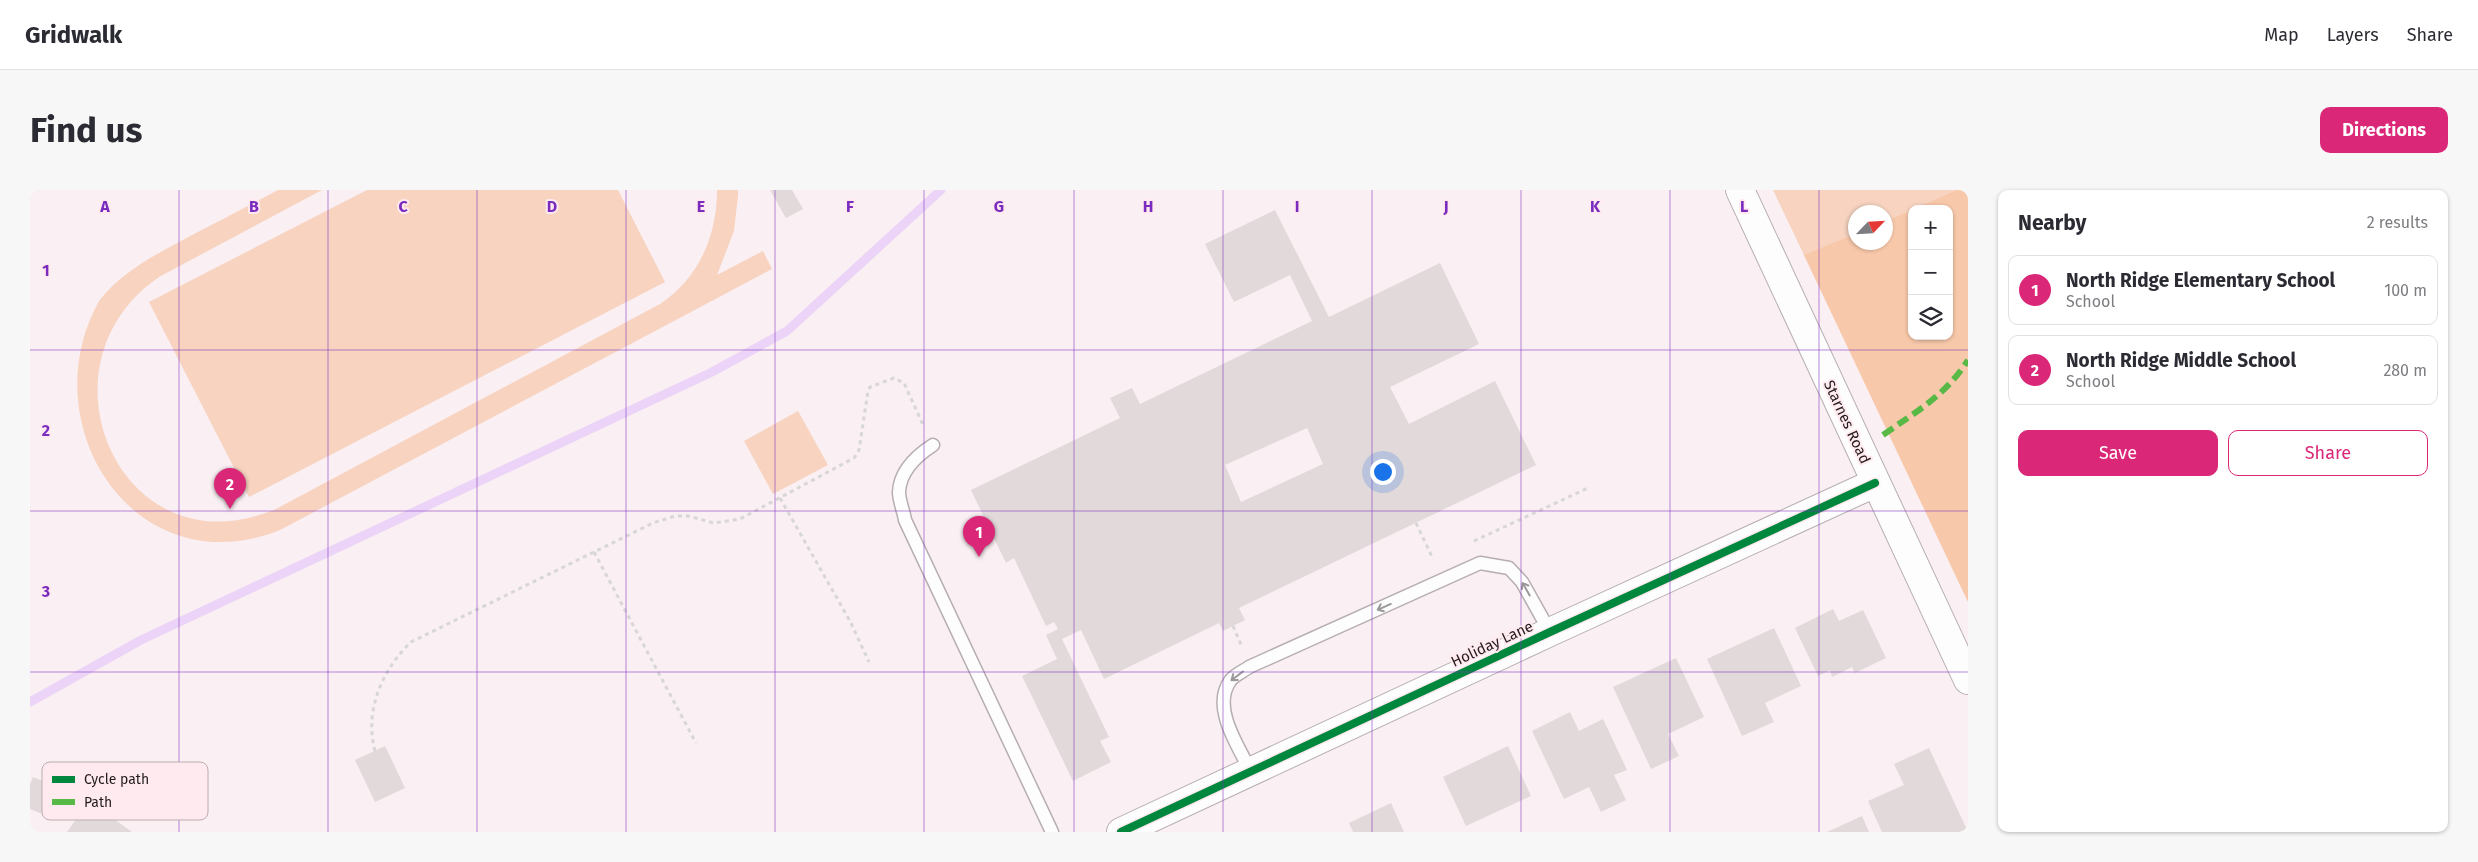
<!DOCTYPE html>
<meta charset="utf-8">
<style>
:root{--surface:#fff;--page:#f7f7f7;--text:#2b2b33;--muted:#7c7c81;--line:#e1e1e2;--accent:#db2777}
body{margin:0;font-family:"Fira Sans",sans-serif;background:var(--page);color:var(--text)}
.controls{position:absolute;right:15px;top:15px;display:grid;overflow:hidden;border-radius:10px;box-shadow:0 1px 4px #0004}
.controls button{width:45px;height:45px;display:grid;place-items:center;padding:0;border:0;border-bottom:1px solid var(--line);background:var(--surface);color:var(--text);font:25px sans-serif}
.compass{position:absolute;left:1818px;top:15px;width:45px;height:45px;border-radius:50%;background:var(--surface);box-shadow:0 1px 4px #0004;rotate:65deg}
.you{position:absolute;left:1352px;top:281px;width:18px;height:18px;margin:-12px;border:4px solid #fff;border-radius:50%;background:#1a73e8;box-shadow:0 0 0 8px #1a73e833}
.badge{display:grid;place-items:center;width:32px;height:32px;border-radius:50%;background:var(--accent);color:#fff;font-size:16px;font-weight:700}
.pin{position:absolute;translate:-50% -41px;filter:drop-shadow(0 1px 2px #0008)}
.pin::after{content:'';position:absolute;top:26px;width:18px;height:15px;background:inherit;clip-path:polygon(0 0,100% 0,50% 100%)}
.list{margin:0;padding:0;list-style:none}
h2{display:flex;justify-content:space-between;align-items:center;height:65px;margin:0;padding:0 20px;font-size:21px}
h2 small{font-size:16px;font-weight:400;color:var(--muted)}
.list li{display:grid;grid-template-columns:32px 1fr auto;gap:15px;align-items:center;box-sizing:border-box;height:70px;margin:0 10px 10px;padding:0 10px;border:1px solid var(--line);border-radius:10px}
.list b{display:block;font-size:19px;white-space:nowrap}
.list p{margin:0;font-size:16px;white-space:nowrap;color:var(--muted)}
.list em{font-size:16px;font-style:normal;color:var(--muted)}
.actions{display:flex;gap:10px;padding:15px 20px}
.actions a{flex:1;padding:11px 0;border:1px solid var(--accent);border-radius:10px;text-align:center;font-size:18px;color:var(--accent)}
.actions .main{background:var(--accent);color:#fff}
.icon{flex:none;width:28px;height:28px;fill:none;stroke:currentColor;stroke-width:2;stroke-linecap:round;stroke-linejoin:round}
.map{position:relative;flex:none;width:1938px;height:642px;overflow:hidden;border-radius:10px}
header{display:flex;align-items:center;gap:30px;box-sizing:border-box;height:70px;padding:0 25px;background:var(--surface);border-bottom:1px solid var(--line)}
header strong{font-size:24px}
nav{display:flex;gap:28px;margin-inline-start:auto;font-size:18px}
.intro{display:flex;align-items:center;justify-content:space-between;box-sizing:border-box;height:120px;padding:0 30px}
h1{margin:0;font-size:35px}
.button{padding:12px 22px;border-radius:10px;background:var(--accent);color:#fff;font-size:18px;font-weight:700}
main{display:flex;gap:30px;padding:0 30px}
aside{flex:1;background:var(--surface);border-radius:10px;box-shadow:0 1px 4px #0004}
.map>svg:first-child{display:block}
.green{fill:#f7d3c0;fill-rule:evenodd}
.forest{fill:#f8c8aa}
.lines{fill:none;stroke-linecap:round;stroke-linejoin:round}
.stream{stroke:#ebd4f7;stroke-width:9}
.building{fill:#e2d9da;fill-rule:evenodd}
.lane-casing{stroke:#b6aeb0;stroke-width:15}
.secondary-casing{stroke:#b6aeb0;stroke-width:30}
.path{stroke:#d8d6d6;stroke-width:3;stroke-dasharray:4 4;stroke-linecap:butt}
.lane{stroke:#fefdfd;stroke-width:12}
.secondary{stroke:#fefdfd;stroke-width:28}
.quiet{stroke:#58b947;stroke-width:6;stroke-dasharray:12 6;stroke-linecap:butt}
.cycleway-casing{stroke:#ffeaef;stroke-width:11}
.cycleway{stroke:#00873e;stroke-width:8}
.oneway{stroke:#9b9899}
.grid{fill:none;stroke:#7b2cbf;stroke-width:1;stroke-opacity:0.55}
.labels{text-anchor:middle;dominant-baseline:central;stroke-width:4;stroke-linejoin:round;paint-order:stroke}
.street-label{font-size:15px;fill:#231c1e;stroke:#ffeaef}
.key{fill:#ffeaef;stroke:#bdacb0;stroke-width:1}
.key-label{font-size:14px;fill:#231c1e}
.grid-label{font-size:16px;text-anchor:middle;font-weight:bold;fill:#7b2cbf;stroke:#ffeaef;stroke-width:4;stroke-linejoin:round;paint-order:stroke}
</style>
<header>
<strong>Gridwalk</strong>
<nav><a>Map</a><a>Layers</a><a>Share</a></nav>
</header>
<div class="intro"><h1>Find us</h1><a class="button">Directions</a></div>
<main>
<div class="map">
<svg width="1938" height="642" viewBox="0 0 1938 642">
<rect width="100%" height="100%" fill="#faeff2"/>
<g class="green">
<path d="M248,0H292L129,87C0,175 91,385 246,319L630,114C669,88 687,46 687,0H708V6L704,41L687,85L733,61L742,79L250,340C105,398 0,235 69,111C94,79 129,63 164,44C192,30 220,15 248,0Z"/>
<path d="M337,0H588L635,92L219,307L119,112Z"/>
<path d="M1743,0H1938V254L1877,281ZM1882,19H1919V146H1882ZM1826,22H1856V52H1826Z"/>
<path d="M768,221L798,275L743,304L714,251Z"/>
</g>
<path class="forest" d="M1927,0H1938V412L1774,65L1825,44L1826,52H1856V31L1882,20V146H1919V19H1884Z"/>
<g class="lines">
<path class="stream" d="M0,512L111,450L682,182L757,141L911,0"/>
</g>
<g class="building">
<path d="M740,0H762L773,19L756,28Z"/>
<path d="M1245,20L1299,127L1410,73L1449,154L1360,197L1379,234L1465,191L1506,275L1209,418L1215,430L1193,441L1189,433L1074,489L1051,440L1032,449L1079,547L1070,551L1081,572L1043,591L992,486L1027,469L1016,445L1028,439L1024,432L1016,436L984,368L976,373L941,300L1090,228L1080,208L1102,198L1110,214L1282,131L1260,85L1204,112L1175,54ZM1277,238L1293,274L1211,312L1195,275Z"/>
<path d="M1803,419L1809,431L1833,420L1856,468L1825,483L1822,477L1802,487L1800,480L1788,486L1765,438Z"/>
<path d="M1744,438L1771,496L1735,513L1744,532L1712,546L1677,469Z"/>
<path d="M1646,468L1674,527L1638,544L1649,566L1621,579L1583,497Z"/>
<path d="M1540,522L1549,541L1573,529L1597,580L1584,585L1596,610L1571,622L1559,597L1534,609L1502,541Z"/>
<path d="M355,556L375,598L345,612L325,570Z"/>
<path d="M1478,556L1501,606L1436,636L1413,587Z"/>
<path d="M1899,558L1938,642H1852L1838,611L1874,595L1864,574Z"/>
<path d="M3,587L32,599L20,627L0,619V594Z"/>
<path d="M59,611L102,642H37Z"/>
<path d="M1361,613L1374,642H1323L1319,633Z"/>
<path d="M1832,626L1839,642H1797Z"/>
</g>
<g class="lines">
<defs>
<g id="lane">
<path d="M903,255C886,266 870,281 869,302C869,311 874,322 875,330L1022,642"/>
<path d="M1221,582C1209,557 1181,518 1200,491C1204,485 1214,481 1219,477L1450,373L1479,378L1492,392L1520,442"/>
</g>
<g id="secondary">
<path d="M1710,0L1938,490"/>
<path d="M1091,642L1520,442L1845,293"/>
</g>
</defs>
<use href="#lane" class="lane-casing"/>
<use href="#secondary" class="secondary-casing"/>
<g class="path">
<path d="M750,308L820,431L839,472"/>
<path d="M1386,333L1403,369"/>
<path d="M1444,351L1560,297"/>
<path d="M564,362L666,553"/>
<path d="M1203,436L1212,457"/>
<path d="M345,561C334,521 352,480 381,452L623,333L645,326H658L684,333L710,329L824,268L829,260L838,201L840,197L864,188L874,193L894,237"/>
</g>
<use href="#lane" class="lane"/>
<use href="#secondary" class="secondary"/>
<path class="quiet" d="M1853,245C1887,221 1915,206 1938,170"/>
<defs>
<path id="cycleway" d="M1091,642L1520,442L1845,293"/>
</defs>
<use href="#cycleway" class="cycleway-casing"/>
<use href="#cycleway" class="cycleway"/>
</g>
<defs><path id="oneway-shaft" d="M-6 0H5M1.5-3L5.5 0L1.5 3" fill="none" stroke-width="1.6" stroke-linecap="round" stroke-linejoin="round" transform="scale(1.25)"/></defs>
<g class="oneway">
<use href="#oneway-shaft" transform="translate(1496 399) rotate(-120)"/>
<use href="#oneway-shaft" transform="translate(1354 417) rotate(156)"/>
<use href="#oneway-shaft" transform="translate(1207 486) rotate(143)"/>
</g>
<path class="grid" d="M149,0V642M298,0V642M447,0V642M596,0V642M745,0V642M894,0V642M1044,0V642M1193,0V642M1342,0V642M1491,0V642M1640,0V642M1789,0V642M0,160H1938M0,321H1938M0,482H1938"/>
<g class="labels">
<g class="street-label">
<text transform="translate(1817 232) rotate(65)">Starnes Road</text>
<text transform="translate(1462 454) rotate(-25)">Holiday Lane</text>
</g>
</g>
<rect x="12" y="572" width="166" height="58" rx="8" class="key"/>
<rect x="22" y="586" width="23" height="7" fill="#00873e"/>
<rect x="22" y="609" width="23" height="6" fill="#58b947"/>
<g class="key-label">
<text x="54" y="594">Cycle path</text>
<text x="54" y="617">Path</text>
</g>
<g class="grid-label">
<text x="75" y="22">A</text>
<text x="224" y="22">B</text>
<text x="373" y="22">C</text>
<text x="522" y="22">D</text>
<text x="671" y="22">E</text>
<text x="820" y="22">F</text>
<text x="969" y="22">G</text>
<text x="1118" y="22">H</text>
<text x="1267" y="22">I</text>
<text x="1416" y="22">J</text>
<text x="1565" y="22">K</text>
<text x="1714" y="22">L</text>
<text x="16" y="86">1</text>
<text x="16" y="246">2</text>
<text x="16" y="407">3</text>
</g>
</svg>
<div class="controls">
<button>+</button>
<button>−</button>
<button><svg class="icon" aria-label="layers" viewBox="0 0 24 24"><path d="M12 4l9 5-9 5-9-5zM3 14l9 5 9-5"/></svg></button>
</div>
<svg class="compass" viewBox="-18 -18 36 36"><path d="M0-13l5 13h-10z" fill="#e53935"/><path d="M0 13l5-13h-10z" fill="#7c7c81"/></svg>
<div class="you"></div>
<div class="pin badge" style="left:949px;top:367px">1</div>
<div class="pin badge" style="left:200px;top:319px">2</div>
</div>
<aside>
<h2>Nearby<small>2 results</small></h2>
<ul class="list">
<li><span class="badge">1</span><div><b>North Ridge Elementary School</b><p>School</p></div><em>100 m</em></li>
<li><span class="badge">2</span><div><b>North Ridge Middle School</b><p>School</p></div><em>280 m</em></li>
</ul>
<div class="actions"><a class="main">Save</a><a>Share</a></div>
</aside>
</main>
